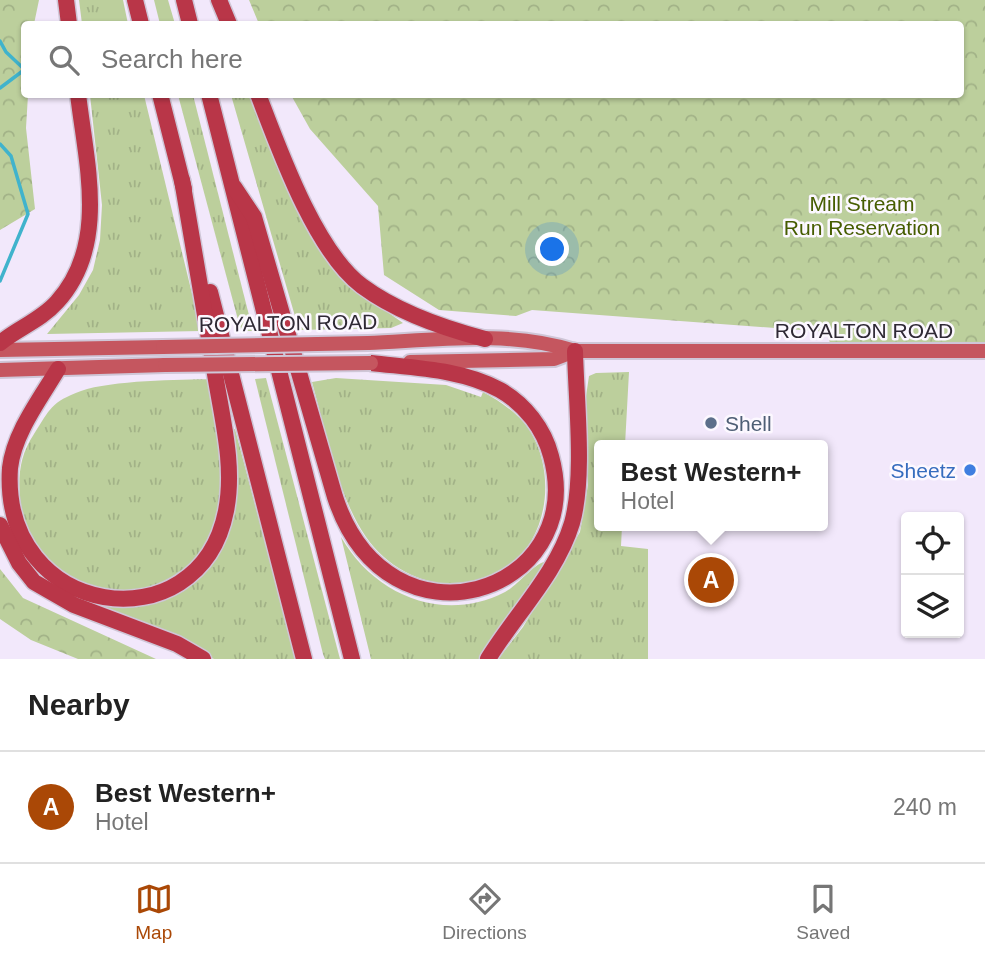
<!DOCTYPE html>
<style>
:root{--surface:#fff;--page:#f2f2f2;--text:#222;--muted:#767676;--line:#e0e0e0;--accent:#aa4806}
body{margin:0;font-family:Helvetica,sans-serif;background:var(--page);color:var(--text)}
.controls{position:absolute;right:21px;bottom:21px;display:grid;overflow:hidden;border-radius:7px;box-shadow:0 2px 5px #0004}
.controls button{width:63px;height:63px;display:grid;place-items:center;padding:0;border:0;border-bottom:2px solid var(--line);background:var(--surface);color:var(--text);font:35px sans-serif}
.you{position:absolute;left:553px;top:250px;width:24px;height:24px;margin:-18px;border:5px solid #fff;border-radius:50%;background:#1a73e8;box-shadow:0 0 0 10px #1a73e833}
.badge{display:grid;place-items:center;width:46px;height:46px;border-radius:50%;background:var(--accent);color:#fff;font-size:23px;font-weight:700}
.pin{position:absolute;translate:-50% -50%;border:4px solid #fff;box-shadow:0 2px 7px #0006}
.popup{position:absolute;left:594px;top:440px;width:234px;height:91px;box-sizing:border-box;display:grid;place-content:center;border-radius:7px;background:var(--surface);filter:drop-shadow(0 2px 5px #0005);font-size:23px;white-space:nowrap;color:var(--muted)}
.popup b{font-size:26px;color:var(--text)}
.popup::after{content:'';position:absolute;left:50%;top:100%;margin-left:-14px;border:14px solid transparent;border-top-color:var(--surface)}
.list{margin:0;padding:0;list-style:none}
h2{display:flex;justify-content:space-between;align-items:center;height:91px;margin:0;padding:0 28px;font-size:30px}
h2 small{font-size:23px;font-weight:400;color:var(--muted)}
.list li{display:grid;grid-template-columns:46px 1fr auto;gap:21px;align-items:center;box-sizing:border-box;height:112px;padding:0 28px;border-top:2px solid var(--line)}
.list b{display:block;font-size:26px;white-space:nowrap}
.list p{margin:0;font-size:23px;white-space:nowrap;color:var(--muted)}
.list em{font-size:23px;font-style:normal;color:var(--muted)}
.icon{flex:none;width:38px;height:38px;fill:none;stroke:currentColor;stroke-width:2;stroke-linecap:round;stroke-linejoin:round}
.map{position:relative;flex:none;width:985px;height:659px;overflow:hidden}
.search{position:absolute;background:var(--surface);box-shadow:0 2px 5px #0004;left:21px;right:21px;top:21px;height:77px;display:flex;align-items:center;gap:18px;box-sizing:border-box;padding:0 24px;border-radius:7px;color:var(--muted);font-size:26px}
.sheet{height:203px;background:var(--surface)}
nav{display:flex;justify-content:space-around;align-items:center;box-sizing:border-box;height:98px;border-top:2px solid var(--line);background:var(--surface);font-size:19px;color:var(--muted)}
nav a{display:grid;justify-items:center;gap:4px}
nav .on{color:var(--accent)}
.map>svg:first-child{display:block}
.grass{fill:url(#grass-tufts)}
.forest{fill:url(#forest-crowns)}
.lines{fill:none;stroke-linecap:round;stroke-linejoin:round}
.stream{stroke:#40b3cc;stroke-width:3.5}
.major-casing{stroke:#cfc6d7;stroke-width:18}
.highway-casing{stroke:#cfc6d7;stroke-width:19}
.major{stroke:#c5565f;stroke-width:14}
.highway{stroke:#b93648;stroke-width:16}
.major-bridge-casing{stroke:#cfc6d7;stroke-width:18;stroke-linecap:butt}
.major-bridge{stroke:#c5565f;stroke-width:14}
.service-dot{fill:#5c6f8a;stroke:#fcf8ff;stroke-width:2.5}
.shop-dot{fill:#3f7fe0;stroke:#fcf8ff;stroke-width:2.5}
.labels{text-anchor:middle;dominant-baseline:central;stroke-width:5;stroke-linejoin:round;paint-order:stroke}
.park-label{font-size:21px;fill:#465d01;stroke:#fcf8ff}
.street-label{font-size:21px;fill:#2f2935;stroke:#fcf8ff}
.service-label{font-size:21px;fill:#4e5e75;stroke:#fcf8ff;text-anchor:start}
.shop-label{font-size:21px;fill:#366cbe;stroke:#fcf8ff;text-anchor:end}
</style>
<div class="map">
<svg width="985" height="659" viewBox="0 0 985 659">
<defs>
<pattern id="grass-tufts" width="24" height="20" patternUnits="userSpaceOnUse" patternTransform="scale(1.75)"><rect width="24" height="20" fill="#bccf9c"/><path d="M3 7l-1-3M5 7V3M7 7l1-3M15 17l-1-3M17 17v-4M19 17l1-3" fill="none" stroke="#a2b287"/></pattern>
<pattern id="forest-crowns" width="20" height="18" patternUnits="userSpaceOnUse" patternTransform="scale(1.75)"><rect width="20" height="18" fill="#bccf9c"/><path d="M2 6a3 3 0 1 1 6 0M12 15a3 3 0 1 1 6 0" fill="none" stroke="#a2b287"/></pattern>
</defs>
<rect width="100%" height="100%" fill="#f2e8fb"/>
<g class="grass">
<path d="M79,0H123L128,24H82Z"/>
<path d="M154,0H168L175,24H160Z"/>
<path d="M90,95H144L201,331L47,334L79,295L93,270L100,240L102,205Z"/>
<path d="M178,95H193L253,331H241Z"/>
<path d="M231,95H253L288,183L369,299L403,323L391,328L299,330Z"/>
<path d="M629,372L625,445H599V526H622L621,546L648,549V659H498L523,627L580,532L588,485L585,403L589,376L596,373Z"/>
<path d="M266,378L340,659H325L323,654L255,379Z"/>
<path d="M336,378L446,385L481,397L483,392C502,402 525,418 534,438C555,480 547,539 507,568C460,601 396,581 366,537C338,497 325,429 312,382Z"/>
<path d="M213,379C217,412 225,447 225,479C222,622 32,629 20,499C18,475 20,455 34,434C50,409 51,402 81,391C112,380 179,380 213,379Z"/>
<path d="M235,429L296,659H214L75,598C128,612 163,607 203,568C217,555 229,537 231,517C235,489 232,459 232,430Z"/>
<path d="M341,537C374,595 443,624 505,592C517,586 537,561 545,562L481,659H371Z"/>
</g>
<g class="forest">
<path d="M0,0H39L34,24H24V94L28,95L26,128L35,209L0,230Z"/>
<path d="M249,0H985V349L830,351L829,332L532,310L516,316L439,310L384,275L378,206L310,129L291,95L960,94V24H259Z"/>
<path d="M0,569L23,598L156,659H78L31,640L0,619Z"/>
</g>
<g class="lines">
<g class="stream">
<path d="M0,41L6,52L24,69"/>
<path d="M0,88L24,70"/>
<path d="M0,144L11,156L28,214L0,281"/>
</g>
<defs>
<g id="major">
<path d="M368,343C436,340 510,330 575,351H985"/>
<path d="M0,350L163,347"/>
<path d="M410,362L554,359L575,351"/>
<path d="M0,370L165,365"/>
</g>
<g id="highway">
<path d="M66,0L69,24"/>
<path d="M135,0L141,24"/>
<path d="M184,0L190,24"/>
<path d="M219,0L229,24"/>
<path d="M160,94L184,189"/>
<path d="M209,94L352,659"/>
<path d="M258,94C279,149 315,251 362,286C397,312 443,328 485,339"/>
<path d="M234,187L254,217L335,497C388,659 589,594 551,456C544,429 525,404 500,390C462,369 414,368 371,363"/>
<path d="M210,292L304,659"/>
<path d="M0,343C18,328 41,320 57,302C109,245 86,163 78,94"/>
<path d="M58,369C40,399 14,433 10,468C0,619 199,647 226,511C235,466 222,418 215,374C204,309 193,245 182,180"/>
<path d="M0,525L19,563L34,582L74,605L177,644L203,659"/>
<path d="M488,659C515,615 557,573 572,523C585,477 576,400 575,351"/>
</g>
</defs>
<use href="#major" class="major-casing"/>
<use href="#highway" class="highway-casing"/>
<use href="#major" class="major"/>
<use href="#highway" class="highway"/>
<defs>
<g id="major-bridge">
<path d="M163,347L368,343"/>
<path d="M165,365L371,363"/>
</g>
</defs>
<use href="#major-bridge" class="major-bridge-casing"/>
<use href="#major-bridge" class="major-bridge"/>
</g>
<circle class="service-dot" cx="711" cy="423" r="7"/>
<circle class="shop-dot" cx="970" cy="470" r="7"/>
<g class="labels">
<g class="park-label">
<text x="862" y="203">Mill Stream<tspan x="862" dy="24">Run Reservation</tspan></text>
</g>
<g class="street-label">
<text transform="translate(288 323) rotate(-1)">ROYALTON ROAD</text>
<text x="864" y="330">ROYALTON ROAD</text>
</g>
<g class="service-label">
<text x="725" y="423">Shell</text>
</g>
<g class="shop-label">
<text x="956" y="470">Sheetz</text>
</g>
</g>
</svg>
<div class="controls">
<button><svg class="icon" aria-label="locate" viewBox="0 0 24 24"><circle cx="12" cy="12" r="6"/><path d="M12 2v4M12 18v4M2 12h4M18 12h4"/></svg></button>
<button><svg class="icon" aria-label="layers" viewBox="0 0 24 24"><path d="M12 4l9 5-9 5-9-5zM3 14l9 5 9-5"/></svg></button>
</div>
<div class="you"></div>
<div class="pin badge" style="left:711px;top:580px">A</div>
<div class="popup"><b>Best Western+</b>Hotel</div>
<div class="search"><svg class="icon" aria-label="search" viewBox="0 0 24 24"><circle cx="10" cy="10" r="6"/><path d="M15 15l6 6"/></svg>Search here</div>
</div>
<section class="sheet">
<h2>Nearby<small></small></h2>
<ul class="list">
<li><span class="badge">A</span><div><b>Best Western+</b><p>Hotel</p></div><em>240 m</em></li>
</ul>
</section>
<nav>
<a class="on"><svg class="icon" aria-label="map" viewBox="0 0 24 24"><path d="M3 6l6-2 6 2 6-2v14l-6 2-6-2-6 2zM9 4v14M15 6v14"/></svg>Map</a>
<a><svg class="icon" aria-label="directions" viewBox="0 0 24 24"><path d="M12 3l9 9-9 9-9-9zM9 14v-3h6M13 9l2 2-2 2"/></svg>Directions</a>
<a><svg class="icon" aria-label="saved" viewBox="0 0 24 24"><path d="M7 4h10v16l-5-4-5 4z"/></svg>Saved</a>
</nav>
